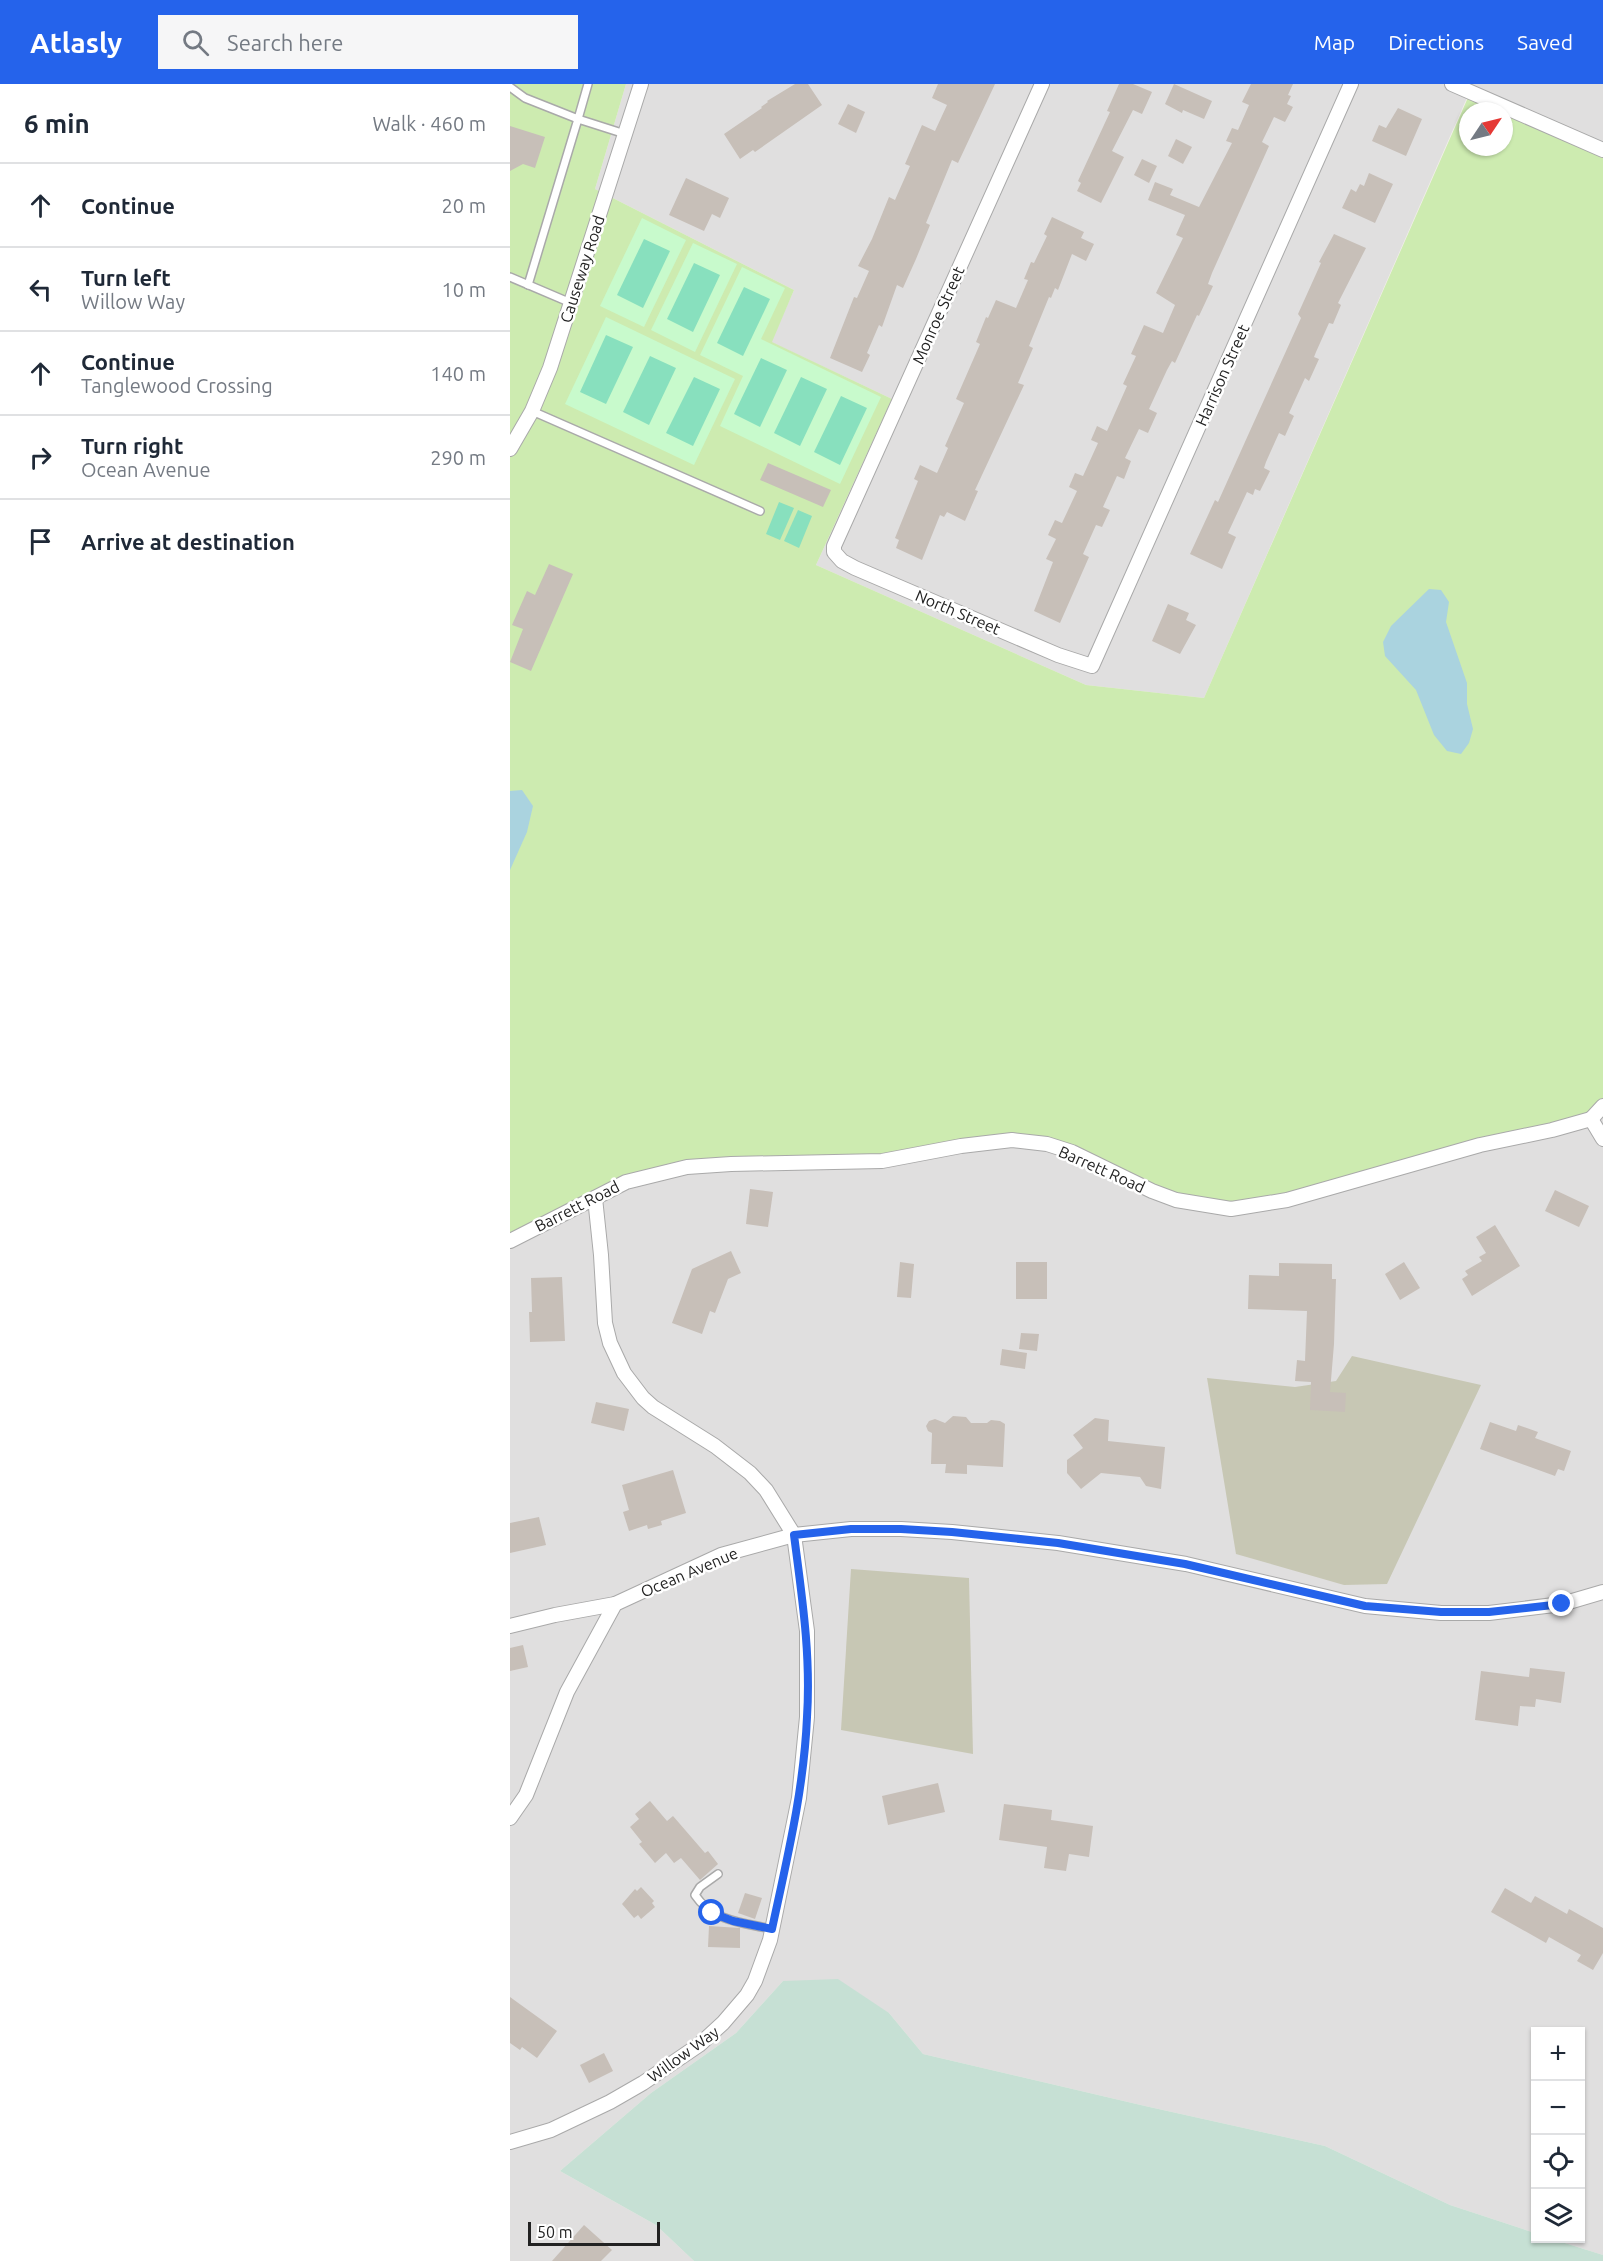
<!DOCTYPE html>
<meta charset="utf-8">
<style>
:root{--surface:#fff;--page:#f6f6f7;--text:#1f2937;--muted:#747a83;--line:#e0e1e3;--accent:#2563eb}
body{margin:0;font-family:Ubuntu,sans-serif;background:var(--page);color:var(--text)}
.controls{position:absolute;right:18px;bottom:18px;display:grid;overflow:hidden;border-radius:0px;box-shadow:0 2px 4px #0004}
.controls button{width:54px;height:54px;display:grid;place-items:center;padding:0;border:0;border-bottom:2px solid var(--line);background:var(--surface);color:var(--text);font:30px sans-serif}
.compass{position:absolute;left:949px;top:18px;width:54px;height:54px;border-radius:50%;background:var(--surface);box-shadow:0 2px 4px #0004;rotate:55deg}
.scale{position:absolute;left:18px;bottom:15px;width:132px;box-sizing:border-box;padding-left:6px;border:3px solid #222;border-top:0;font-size:16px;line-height:21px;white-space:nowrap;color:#222;-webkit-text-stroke:4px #fff;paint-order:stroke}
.stop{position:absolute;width:18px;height:18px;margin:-14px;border:4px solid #2563eb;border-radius:50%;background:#fff}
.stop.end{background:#2563eb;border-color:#fff;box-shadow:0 2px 6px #0008}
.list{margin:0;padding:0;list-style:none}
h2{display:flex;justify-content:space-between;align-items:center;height:78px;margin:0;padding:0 24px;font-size:26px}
h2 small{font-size:20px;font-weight:400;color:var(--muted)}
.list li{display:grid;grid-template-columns:39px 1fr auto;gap:18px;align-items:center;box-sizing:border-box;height:84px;padding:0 24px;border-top:2px solid var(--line)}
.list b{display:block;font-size:22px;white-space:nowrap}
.list p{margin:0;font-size:20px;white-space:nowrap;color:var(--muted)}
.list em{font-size:20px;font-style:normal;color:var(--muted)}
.icon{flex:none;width:33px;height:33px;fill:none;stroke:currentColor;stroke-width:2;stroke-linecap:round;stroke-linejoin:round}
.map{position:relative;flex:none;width:1093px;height:2177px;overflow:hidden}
header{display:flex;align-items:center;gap:36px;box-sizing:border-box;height:84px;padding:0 30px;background:var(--accent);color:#fff}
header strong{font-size:28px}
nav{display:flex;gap:33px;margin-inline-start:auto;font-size:21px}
.search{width:420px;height:54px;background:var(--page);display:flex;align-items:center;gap:15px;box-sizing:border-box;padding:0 21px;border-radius:0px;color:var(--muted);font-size:22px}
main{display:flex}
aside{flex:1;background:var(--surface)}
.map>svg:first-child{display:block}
.residential{fill:#e0dfdf}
.construction{fill:#c7c7b4}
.grass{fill:#cdebb0;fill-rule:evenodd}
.wetland{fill:#c6e0d4}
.park{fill:#c8facc}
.pitch{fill:#88e0be}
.water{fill:#aad3df}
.building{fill:#c7bfb8}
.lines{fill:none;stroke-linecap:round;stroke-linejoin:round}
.lane-casing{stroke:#a9a9a9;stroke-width:10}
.street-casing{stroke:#a9a9a9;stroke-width:16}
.lane{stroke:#fff;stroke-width:7}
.street{stroke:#fff;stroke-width:14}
.route{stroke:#2563eb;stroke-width:8}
.labels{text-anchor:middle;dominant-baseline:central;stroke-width:5;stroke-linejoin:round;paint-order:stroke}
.street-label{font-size:16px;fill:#222;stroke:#fff}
</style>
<header>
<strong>Atlasly</strong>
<div class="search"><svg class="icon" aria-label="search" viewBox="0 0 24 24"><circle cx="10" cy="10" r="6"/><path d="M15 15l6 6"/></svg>Search here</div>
<nav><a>Map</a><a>Directions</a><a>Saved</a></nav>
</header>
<main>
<aside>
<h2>6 min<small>Walk · 460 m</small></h2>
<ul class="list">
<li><svg class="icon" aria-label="ahead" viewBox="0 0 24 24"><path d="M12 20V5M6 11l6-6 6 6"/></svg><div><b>Continue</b></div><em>20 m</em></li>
<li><svg class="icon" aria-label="left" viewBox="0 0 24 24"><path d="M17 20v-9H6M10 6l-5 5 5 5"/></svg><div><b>Turn left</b><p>Willow Way</p></div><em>10 m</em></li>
<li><svg class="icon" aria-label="ahead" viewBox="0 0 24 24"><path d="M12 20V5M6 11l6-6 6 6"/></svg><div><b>Continue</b><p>Tanglewood Crossing</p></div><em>140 m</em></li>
<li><svg class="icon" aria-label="right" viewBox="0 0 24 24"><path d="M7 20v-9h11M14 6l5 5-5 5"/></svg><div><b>Turn right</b><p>Ocean Avenue</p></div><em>290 m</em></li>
<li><svg class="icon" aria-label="arrive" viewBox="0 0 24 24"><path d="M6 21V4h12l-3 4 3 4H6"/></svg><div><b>Arrive at destination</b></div></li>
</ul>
</aside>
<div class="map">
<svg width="1093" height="2177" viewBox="0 0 1093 2177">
<rect width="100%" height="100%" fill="#f2efe9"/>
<g class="residential">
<path d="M116,0H1093V68L959,9L694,614L576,601L306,481L382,315L261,258L284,206L85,105Z"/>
<path d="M1093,1014V2171L1042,2155L1070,2154V1948H1026L1025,2149L940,2121L815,2062L635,2022L413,1970L379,1929L273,1897L226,1949L141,2009L50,2087L146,2141L184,2177H0V1155L145,1091L445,1063L1077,1030Z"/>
</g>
<g class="construction">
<path d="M842,1272L971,1301L877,1500L834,1501L726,1470L697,1294L785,1303L826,1297Z"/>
<path d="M341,1485L459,1494L463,1670L331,1646Z"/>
</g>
<path class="grass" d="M0,0H116L85,105L284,206L262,258L382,315L306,481L576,601L694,614L960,9L1093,68V1014L1077,1030L721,1125L666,1116L537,1060L502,1056L372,1077L145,1091L0,1154ZM958,27H994V63H958Z"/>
<path class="wetland" d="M328,1895L379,1929L413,1970L635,2022L815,2062L940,2121L1025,2149L1026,2154L1042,2155L1093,2171V2177H184L146,2141L50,2087L141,2009L226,1949L273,1897Z"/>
<g class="park">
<path d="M132,134L176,156L134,243L90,222Z"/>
<path d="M183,159L227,180L185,268L141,246Z"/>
<path d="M232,183L275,204L251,255L371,313L330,400L210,342L233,292L190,271Z"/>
<path d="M96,233L225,295L184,381L55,320Z"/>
</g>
<g class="pitch">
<path d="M134,155L160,167L133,224L107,211Z"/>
<path d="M184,179L210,191L183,248L157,235Z"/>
<path d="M234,203L260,215L233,272L207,259Z"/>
<path d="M96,251L123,263L96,320L70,308Z"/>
<path d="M140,272L166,284L139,341L113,328Z"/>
<path d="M251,274L277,286L250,343L224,330Z"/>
<path d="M184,293L210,305L183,362L156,349Z"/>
<path d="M291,293L317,305L290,362L264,349Z"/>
<path d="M331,312L357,324L330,381L304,368Z"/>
<path d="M269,418L284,424L270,456L256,450Z"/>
<path d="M288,426L302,432L289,464L274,457Z"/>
</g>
<g class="water">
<path d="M919,505L931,506L939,518L936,538L957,599V620L963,645L959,659L951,670L937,667L924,651L906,606L875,572L873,558L881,542Z"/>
<path d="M12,706L23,722L17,748L0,786V707Z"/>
</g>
<g class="building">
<path d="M285,0H298L312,21L245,68L243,66L230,75L214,50L252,24L251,23L258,18L257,17Z"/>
<path d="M428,0H485L448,79L442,76L416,139L420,141L406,175L393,204L387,201L372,243L369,241L357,269L360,271L352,288L320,274L344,213L347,214L359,187L348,182L362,155L379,113L385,116L400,82L395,80L412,41L425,47L437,21L422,14Z"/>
<path d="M609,0H623L642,8L632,30L623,26L602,67L614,73L591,119L567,107L571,99L568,97L600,28L597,27Z"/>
<path d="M664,0L702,17L694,35L673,26L672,29L655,20Z"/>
<path d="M741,0H783L778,11L781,12L777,20L783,23L775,38L764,33L752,58L759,62L702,189L698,200L703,202L689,232L687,231L665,279L662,277L657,286L639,325L647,329L638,349L629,345L615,374L621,377L614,395L607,392L593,423L600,426L592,443L586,441L573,470L579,473L550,539L524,527L543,478L536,475L546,455L538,451L545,436L552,439L567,407L559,403L565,389L573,392L588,359L581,356L587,342L597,347L617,302L613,300L626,272L621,270L634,241L653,249L665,221L646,209L673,154L666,151L675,131L638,116L645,98L663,105L660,111L689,123L722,59L716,57L722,44L728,46L739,21L732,18Z"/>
<path d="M338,20L355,28L346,49L328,40Z"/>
<path d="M888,24L912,35L896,72L862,57L869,41L876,44Z"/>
<path d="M0,42L35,53L25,84L13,80L0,87Z"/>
<path d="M666,55L682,63L673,80L658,72Z"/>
<path d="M632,75L647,82L639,99L624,91Z"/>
<path d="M859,89L883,100L865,139L832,124L841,105L846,108L850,100L854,102Z"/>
<path d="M176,94L219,114L210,134L202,130L194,147L159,131Z"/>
<path d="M542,133L574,148L571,154L584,160L576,177L562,170L548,206L545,204L541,214L539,213L519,262L523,264L508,299L514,301L465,406L468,407L455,437L437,428L434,433L430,431L412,476L386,464L389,456L385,454L408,397L404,395L410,381L427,389L438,364L435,362L454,319L446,315L470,260L466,258L476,233L478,234L486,216L506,224L518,196L514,195L521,178L524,179L537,152L534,150Z"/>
<path d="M824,150L856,164L828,219L831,221L823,240L819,239L806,268L804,273L809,275L799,297L795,294L779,329L784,332L783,334L775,352L769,349L756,378L754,384L760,387L750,407L745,405L743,411L737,408L718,449L726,453L712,485L680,470L705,416L708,418L739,349L791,234L788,230L811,179L809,178Z"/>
<path d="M258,379L321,406L313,423L250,396Z"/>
<path d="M39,480L63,490L21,587L0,578L13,545L2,541L17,507L25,511Z"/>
<path d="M658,520L679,529L676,536L686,541L670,570L642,557Z"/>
<path d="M240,1105L263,1108L258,1143L236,1140Z"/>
<path d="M1045,1106L1079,1122L1069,1143L1035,1127Z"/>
<path d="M985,1141L1010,1182L962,1212L952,1195L958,1191L955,1187L972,1177L969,1173L976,1169L966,1153Z"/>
<path d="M221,1167L231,1189L218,1195L205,1229L200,1227L192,1250L162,1239L182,1185Z"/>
<path d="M390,1178L404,1180L401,1214L387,1213Z"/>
<rect x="506" y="1178" width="31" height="37"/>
<path d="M894,1178L910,1204L890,1216L875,1190Z"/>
<path d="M769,1179L822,1180V1195H826L824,1260L820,1308L836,1309L835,1328L800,1326L801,1298L785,1297L787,1276L795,1277L797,1227L738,1225L739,1191L769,1192Z"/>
<path d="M52,1193L55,1257L20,1258L19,1228H22L21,1194Z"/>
<path d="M511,1249L529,1250L527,1267L509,1265Z"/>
<path d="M492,1265L517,1269L515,1285L490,1281Z"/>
<path d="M86,1318L119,1325L114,1347L81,1339Z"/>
<path d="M443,1332L456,1333L461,1339H477L481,1336L490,1337L495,1340L493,1383L457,1381V1390L435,1389L436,1380H421L422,1349L418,1347L416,1342L419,1337L425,1335L435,1339Z"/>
<path d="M585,1334L599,1336L598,1357L655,1363L651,1405L636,1402L630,1393L591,1389L571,1405L557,1389V1376L573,1364L563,1351Z"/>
<path d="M980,1338L1006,1347L1008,1341L1028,1348L1025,1354L1061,1367L1054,1387L1048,1385L1045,1392L970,1365Z"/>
<path d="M163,1386L176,1429L151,1437L152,1441L138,1445L137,1441L119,1447L113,1428L119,1426L112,1401Z"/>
<path d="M29,1433L36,1461L0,1469V1439Z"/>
<path d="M13,1561L18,1583L0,1587V1564Z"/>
<path d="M1020,1584L1055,1588L1051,1619L1026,1615L1025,1623L1010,1622L1008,1642L965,1636L971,1587L1019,1593Z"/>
<path d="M428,1699L435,1728L378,1741L372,1712Z"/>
<path d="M140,1717L157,1737L163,1732L195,1769L198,1767L208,1780L190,1796L171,1774L164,1779L156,1769L145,1779L129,1760L132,1758L120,1743L129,1735L125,1730Z"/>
<path d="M494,1720L542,1726L541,1736L583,1742L579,1773L559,1770L556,1787L534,1784L537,1763L489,1756Z"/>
<path d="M131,1803L144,1817L142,1819L145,1823L131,1835L128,1831L124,1834L112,1820L125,1805L127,1807Z"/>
<path d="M995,1804L1021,1819L1025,1812L1057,1830L1059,1825L1093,1844V1869L1083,1886L1067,1877L1071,1871L1039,1853L1036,1859L981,1828Z"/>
<path d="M235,1809L252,1814L245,1835L228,1829Z"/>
<path d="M199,1842L230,1844V1864L198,1863Z"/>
<path d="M0,1913L47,1947L27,1974L12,1963L10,1966L0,1959Z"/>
<path d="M94,1969L103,1987L79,1999L70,1981Z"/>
<path d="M74,2141L102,2166L91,2177H42Z"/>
</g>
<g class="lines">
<defs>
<g id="lane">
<path d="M0,3L15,14L68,35L78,0"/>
<path d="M0,193L61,219"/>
<path d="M18,201L68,35L115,50"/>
<path d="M22,327L250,427"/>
<path d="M208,1790L190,1803L185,1811C202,1837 234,1839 262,1845"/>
</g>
<g id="street">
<path d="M532,0L324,462V468L332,477L345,484L548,571L582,582L841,0"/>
<path d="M942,0L1093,66"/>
<path d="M0,365L22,327L40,284L131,0"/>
<path d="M1081,1035L1093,1055"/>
<path d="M1081,1035L1093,1022"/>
<path d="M0,1157L116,1098L177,1083L221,1080L372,1077L451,1062L502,1056L537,1060L562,1068L642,1107L666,1116L721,1125L777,1116L970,1061L1042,1046L1081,1035"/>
<path d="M0,1542L45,1531L105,1520"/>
<path d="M0,1734L16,1711L57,1608L105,1520L211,1471L284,1451L341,1445H391L442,1448L548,1459L676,1480L855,1522L931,1529H979L1052,1520L1093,1508"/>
<path d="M0,2058L41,2046L100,2018L133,1999L189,1961L213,1939L237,1911L245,1897L260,1856L289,1714L297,1633V1547L284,1451L256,1406L240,1389L205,1362L143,1323L133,1314L114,1289L100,1259L95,1239L91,1171L85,1114"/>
</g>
</defs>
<use href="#lane" class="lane-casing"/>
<use href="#street" class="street-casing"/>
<use href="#lane" class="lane"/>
<use href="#street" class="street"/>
</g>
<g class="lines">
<path class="route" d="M202,1829L223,1837L262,1845C277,1775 294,1705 297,1633C301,1571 292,1513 284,1451L341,1445H391L442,1448L548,1459L675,1480L855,1522L931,1528H979L1052,1520"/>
</g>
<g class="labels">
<g class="street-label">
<text transform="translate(72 185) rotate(-72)">Causeway Road</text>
<text transform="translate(428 231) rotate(-66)">Monroe Street</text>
<text transform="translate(712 291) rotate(-66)">Harrison Street</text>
<text transform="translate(448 528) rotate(23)">North Street</text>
<text transform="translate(592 1085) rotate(24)">Barrett Road</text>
<text transform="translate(67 1122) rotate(-27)">Barrett Road</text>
<text transform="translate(179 1488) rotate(-23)">Ocean Avenue</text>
<text transform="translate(173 1970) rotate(-36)">Willow Way</text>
</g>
</g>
</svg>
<div class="controls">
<button>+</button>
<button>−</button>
<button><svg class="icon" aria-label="locate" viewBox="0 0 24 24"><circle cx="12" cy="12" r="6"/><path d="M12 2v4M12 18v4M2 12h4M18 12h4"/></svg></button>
<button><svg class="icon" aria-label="layers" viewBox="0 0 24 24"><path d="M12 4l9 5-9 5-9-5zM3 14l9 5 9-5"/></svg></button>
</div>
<svg class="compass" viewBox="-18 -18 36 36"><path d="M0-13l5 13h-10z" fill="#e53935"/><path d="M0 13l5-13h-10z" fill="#747a83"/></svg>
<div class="scale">50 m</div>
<div class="stop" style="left:202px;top:1829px"></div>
<div class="stop end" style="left:1052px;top:1520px"></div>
</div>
</main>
